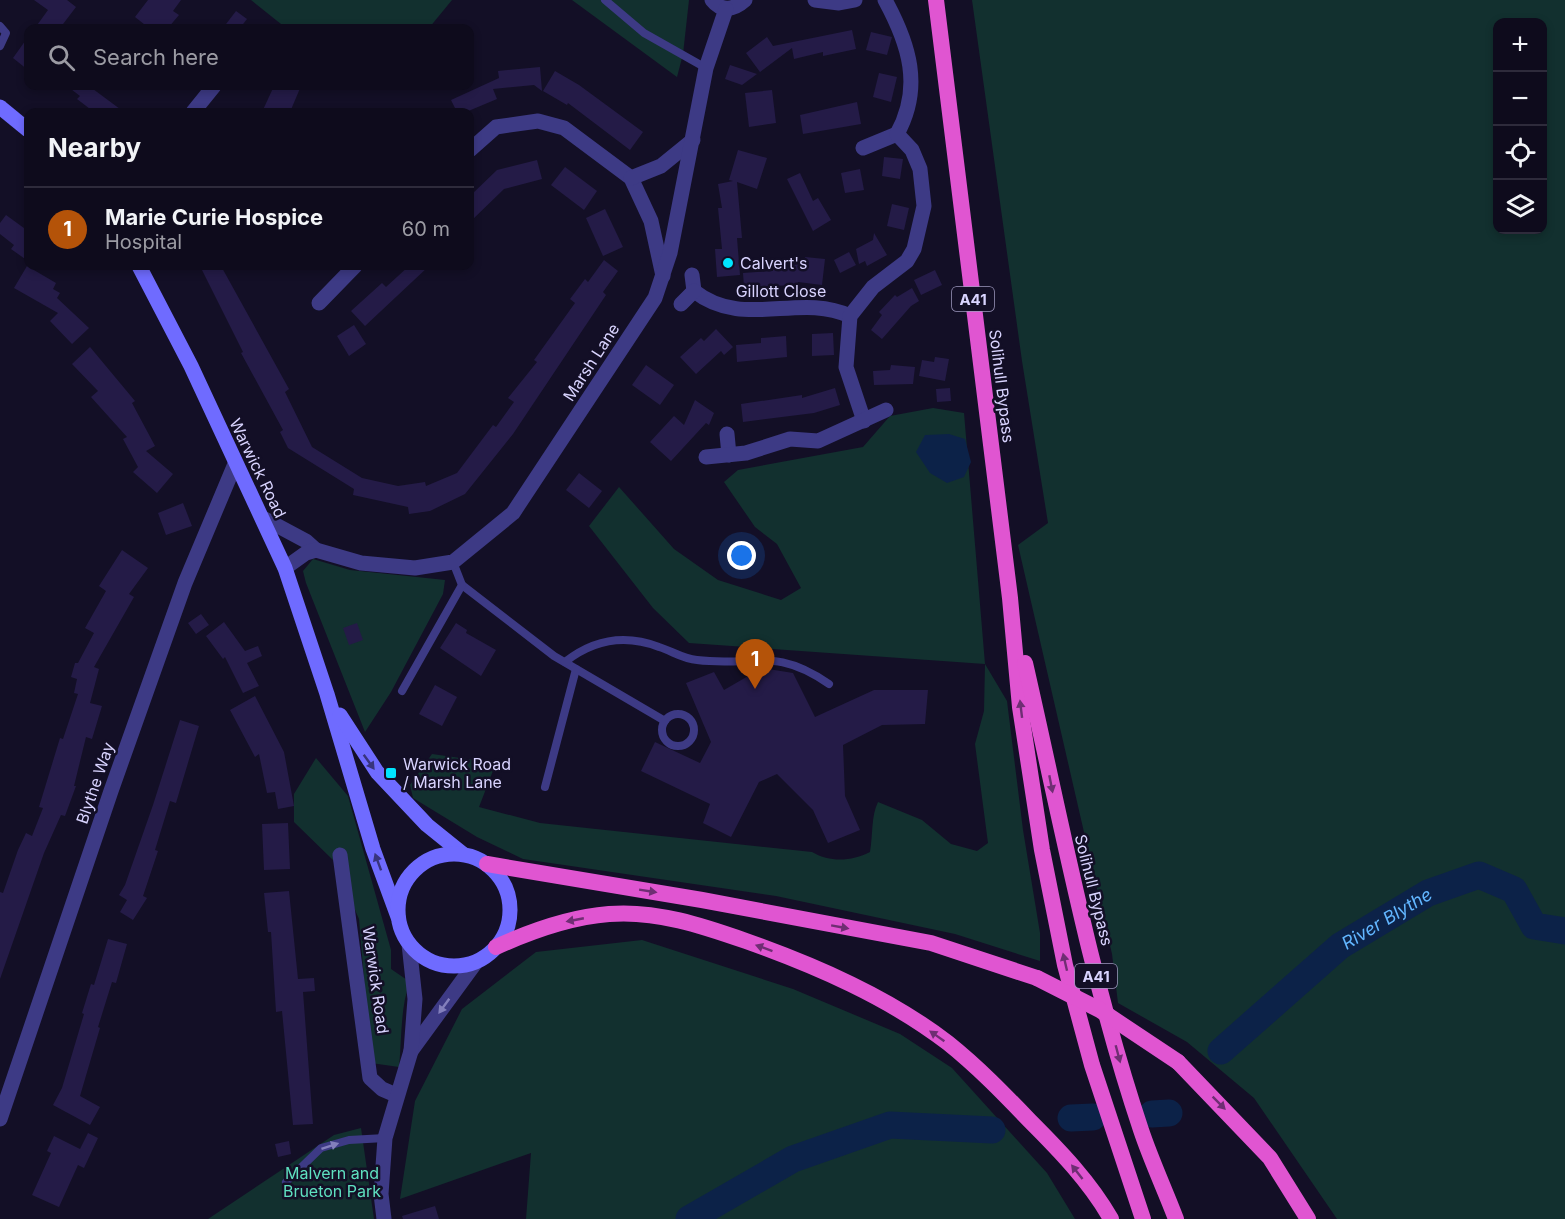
<!DOCTYPE html>
<meta charset="utf-8">
<style>
:root{--surface:#0e0b1c;--page:#1c1929;--text:#f1f3f6;--muted:#9b9ba3;--line:#2e2b3b;--accent:#b45309}
body{margin:0;font-family:Inter,sans-serif;background:var(--page);color:var(--text)}
.controls{position:absolute;right:18px;top:18px;display:grid;overflow:hidden;border-radius:12px;box-shadow:0 3px 9px #0003}
.controls button{width:54px;height:54px;display:grid;place-items:center;padding:0;border:0;border-bottom:2px solid var(--line);background:var(--surface);color:var(--text);font:30px sans-serif}
.you{position:absolute;left:742px;top:556px;width:21px;height:21px;margin:-15px;border:4px solid #fff;border-radius:50%;background:#1a73e8;box-shadow:0 0 0 9px #1a73e833}
.badge{display:grid;place-items:center;width:39px;height:39px;border-radius:50%;background:var(--accent);color:#fff;font-size:20px;font-weight:700}
.pin{position:absolute;translate:-50% -50px;filter:drop-shadow(0 2px 3px #0008)}
.pin::after{content:'';position:absolute;top:32px;width:21px;height:18px;background:inherit;clip-path:polygon(0 0,100% 0,50% 100%)}
.list{margin:0;padding:0;list-style:none}
h2{display:flex;justify-content:space-between;align-items:center;height:78px;margin:0;padding:0 24px;font-size:26px}
h2 small{font-size:20px;font-weight:400;color:var(--muted)}
.list li{display:grid;grid-template-columns:39px 1fr auto;gap:18px;align-items:center;box-sizing:border-box;height:84px;padding:0 24px;border-top:2px solid var(--line)}
.list b{display:block;font-size:22px;white-space:nowrap}
.list p{margin:0;font-size:20px;white-space:nowrap;color:var(--muted)}
.list em{font-size:20px;font-style:normal;color:var(--muted)}
.icon{flex:none;width:33px;height:33px;fill:none;stroke:currentColor;stroke-width:2;stroke-linecap:round;stroke-linejoin:round}
.map{position:relative;flex:none;width:1565px;height:1219px;overflow:hidden}
.search{position:absolute;background:var(--surface);box-shadow:0 3px 9px #0003;left:24px;top:24px;width:450px;height:66px;display:flex;align-items:center;gap:15px;box-sizing:border-box;padding:0 21px;border-radius:12px;color:var(--muted);font-size:22px}
.panel{position:absolute;background:var(--surface);box-shadow:0 3px 9px #0003;left:24px;top:108px;width:450px;height:162px;border-radius:12px}
.map>svg:first-child{display:block}
.green{fill:#12302f;fill-rule:evenodd}
.water{fill:#0c2248}
.lines{fill:none;stroke-linecap:round;stroke-linejoin:round}
.river{stroke:#0c2248;stroke-width:27}
.building{fill:#241b47}
.service{stroke:#3d3a85;stroke-width:8}
.minor{stroke:#3d3a85;stroke-width:15}
.secondary{stroke:#6f6bff;stroke-width:15}
.trunk{stroke:#e055d1;stroke-width:16}
.trunk-bridge{stroke:#e055d1;stroke-width:16}
.oneway{fill:#6f2e73}
.oneway2{fill:#38347d}
.oneway3{fill:#837fbc}
.poi-dot{fill:#00e5ff;stroke:#130f26;stroke-width:2}
.labels{text-anchor:middle;dominant-baseline:central;stroke-width:5;stroke-linejoin:round;paint-order:stroke}
.shield{fill:#130f26;stroke:#9e99be;stroke-width:1.5}
.shield-label{font-size:15px;font-weight:bold;fill:#d9d4ff}
.poi-label{font-size:16px;fill:#d9d4ff;stroke:#130f26;text-anchor:start}
.street-label{font-size:16px;fill:#d9d4ff;stroke:#130f26}
.park-label{font-size:16px;fill:#5fe0c0;stroke:#130f26}
.water-label{font-size:18px;font-style:italic;fill:#62b6ff;stroke:#130f26}
</style>
<div class="map">
<svg width="1565" height="1219" viewBox="0 0 1565 1219">
<rect width="100%" height="100%" fill="#130f26"/>
<g class="green">
<path d="M251,0H452L429,28H286Z"/>
<path d="M572,0H689L683,54L677,77Z"/>
<path d="M972,0H1565V1219H1337L1254,1098L1187,1042L1118,1003L1112,954L1018,545L1048,523L1022,361ZM1498,22H1542V230H1498Z"/>
<path d="M933,408L964,413L985,664L1007,701L1023,830L1040,933V961L955,934L776,896L523,859L477,837L413,798L410,785L432,754L496,763L479,807L540,823L812,852C831,863 852,861 870,852C873,835 871,816 878,802L922,820L951,844L977,851L988,843L975,744L984,711L985,664L689,643L653,608L589,526L619,487L674,549L718,580L781,600L801,588L777,544L755,527L724,482L738,470L863,447L890,416Z"/>
<path d="M313,559L350,570L445,580L443,594L391,692L365,732L306,583L303,571Z"/>
<path d="M316,758L348,796L391,950V969L410,982C400,1007 402,1039 399,1067L371,1063L359,919L333,860L294,822V794Z"/>
<path d="M642,940L793,989L900,1034L952,1068L1047,1173L1075,1219H526L531,1153L400,1199L415,1101L462,1009L536,952Z"/>
<path d="M361,1128L374,1219H208L334,1135Z"/>
</g>
<path class="water" d="M949,434L965,439L971,462L964,477L947,483L930,473L916,452L925,435Z"/>
<g class="lines">
<g class="river">
<path id="s1" d="M1221,1051L1340,946L1428,893L1479,875L1514,890L1534,926L1565,931"/>
<path d="M1152,1114L1169,1113"/>
<path d="M1071,1118L1093,1117"/>
<path d="M689,1219L793,1159L890,1125L992,1130"/>
</g>
</g>
<g class="building">
<path d="M34,0H67L76,7L60,28H35L48,10Z"/>
<path d="M148,0H181L173,11L179,15L168,28H149L135,17Z"/>
<path d="M236,11L247,19L240,28H223Z"/>
<path d="M852,30L856,49L823,56V52L794,59L792,48L760,72L746,53L767,37L773,46Z"/>
<path d="M871,32L892,37L887,55L866,50Z"/>
<path d="M28,37V70L13,58Z"/>
<path d="M730,65L757,74L742,85L725,79Z"/>
<path d="M540,67L542,91L534,85L493,89L497,99L466,112H457L451,100L499,78L498,71Z"/>
<path d="M555,71L579,85L643,132L630,150L568,103L567,105L543,91Z"/>
<path d="M879,73L897,77L891,102L873,97Z"/>
<path d="M67,86H89L124,112H94L77,99L80,96Z"/>
<path d="M274,86H301L290,112H262Z"/>
<path d="M772,90L776,123L749,127L745,93Z"/>
<path d="M857,102L861,124L803,134L800,115Z"/>
<path d="M738,150L767,158L757,189L737,182L742,238H737L740,275L717,277L715,249H722L718,208H722L718,184L733,181L729,180Z"/>
<path d="M884,157L903,159L900,179L882,176Z"/>
<path d="M537,160L542,179L504,189L470,222V196L497,170Z"/>
<path d="M565,167L597,191L584,210L551,185Z"/>
<path d="M860,169L864,190L845,193L841,173Z"/>
<path d="M800,173L813,201L818,198L831,220L813,231L787,179Z"/>
<path d="M892,204L909,208L904,230L887,226Z"/>
<path d="M605,209L623,247L603,256L586,218Z"/>
<path d="M6,215L28,231V261L11,249L14,245L0,234V223Z"/>
<path d="M874,233L887,255L867,266L865,261L859,264L856,249L873,240Z"/>
<path d="M849,252L856,265L840,273L834,260Z"/>
<path d="M805,257L825,259L822,285L798,282V285L744,287L743,273L773,271V267L804,264Z"/>
<path d="M604,260L618,271L603,292L606,295L513,434L465,494L430,511L409,514L408,507L353,495L354,489L288,448L280,432L283,430L241,353L243,352L200,266H221L289,389L285,392L312,447L362,478L398,486L425,482L426,486L457,473L493,425L496,427L514,402L508,398L537,362L534,360L575,303L570,299L585,279L588,282Z"/>
<path d="M27,266L56,283L53,289L60,293L57,298L89,328L72,344L50,321L58,313L14,288Z"/>
<path d="M409,266H429L365,326L351,311L382,283L386,287Z"/>
<path d="M935,270L942,285L921,295L914,280Z"/>
<path d="M912,288L919,301L911,306L882,339L871,330L882,315L879,312L895,295L897,297Z"/>
<path d="M354,325L366,344L349,356L337,336Z"/>
<path d="M716,329L733,347L724,355L721,351L696,374L680,357L701,338L704,341Z"/>
<path d="M833,333L834,355L812,356V334Z"/>
<path d="M786,336L787,357L737,362L736,345L761,343V338Z"/>
<path d="M90,347L135,401L132,403L155,446L146,451L173,474L157,493L133,472L138,467L123,439L127,437L91,397L98,391L72,364Z"/>
<path d="M935,357L949,359L945,381L919,376L922,360L934,362Z"/>
<path d="M646,365L674,385L660,405L632,385Z"/>
<path d="M891,365L915,367L913,384L874,385L873,371L890,370Z"/>
<path d="M835,388L840,405L814,413L743,422L741,404L802,395V398Z"/>
<path d="M950,388L951,401L937,402L936,389Z"/>
<path d="M695,400L714,413L709,425L706,423L671,461L650,442L674,416L684,425Z"/>
<path d="M579,473L602,491L589,508L566,490Z"/>
<path d="M183,503L192,526L166,535L158,513Z"/>
<path d="M122,550L148,568L129,594L134,597L94,667L99,669L90,703L102,706L92,739L86,737L74,786H76L65,816L61,815L44,853L0,979V892L3,893L18,850L26,833L32,836L43,808L39,807L60,738L63,739L78,694L74,693L77,679L71,677L75,663H78L94,633L85,628L106,591L99,586Z"/>
<path d="M201,614L209,625L196,634L188,623Z"/>
<path d="M224,622L245,651L258,646L262,656L247,663L259,686L243,693L225,657L223,659L206,636Z"/>
<path d="M357,623L363,640L349,645L343,628Z"/>
<path d="M456,623L467,630L466,633L496,650L481,676L440,648Z"/>
<path d="M762,668L793,673L815,717L874,690H928L925,724L882,725L843,745L845,796L860,830L828,843L813,810L777,774L759,782L731,837L703,823L710,804L641,771L655,742L700,763L711,742L686,683L714,672L724,690Z"/>
<path d="M435,685L457,697L442,726L419,714Z"/>
<path d="M255,696L284,752L294,806L278,809L275,792L267,793L259,754L255,757L230,710Z"/>
<path d="M180,720L199,726L176,803L170,801L155,850L158,851L143,896L147,898L133,920L120,912L127,900L119,895L125,885L153,805Z"/>
<path d="M288,823L290,869L264,870L262,824Z"/>
<path d="M289,891L298,979L314,978L315,991L303,992L313,1124L293,1125L282,1011L276,1012L271,932H268L264,893Z"/>
<path d="M108,939L127,944L116,983L112,982L98,1027L100,1028L80,1096L100,1107L90,1125L53,1105L62,1088L84,1014L82,1013L91,984L94,985Z"/>
<path d="M88,1133L98,1138L84,1168L78,1165L59,1207L32,1195L51,1153L47,1151L54,1136L80,1149Z"/>
<path d="M289,1141L291,1154L278,1157L275,1144Z"/>
<path d="M435,1206L439,1219H403L402,1216Z"/>
</g>
<g class="lines">
<g class="service">
<path d="M605,0L644,33L706,68"/>
<path d="M0,26L6,33L0,46"/>
<path d="M462,585L554,656L665,721"/>
<path d="M565,662C593,640 625,634 659,647C672,651 683,659 697,660C754,667 774,646 829,684"/>
<path d="M402,691L462,585L453,562"/>
<circle cx="678" cy="730" r="16"/>
<path d="M545,787L576,669"/>
<path d="M286,1182L321,1148L349,1140L385,1138"/>
</g>
<g class="minor">
<path d="M712,0C722,13 735,9 745,0"/>
<path d="M815,0L839,3L855,0"/>
<path d="M193,112L214,86"/>
<path d="M863,148L897,134"/>
<path d="M470,150L496,127L538,121L564,128L631,178L651,221L663,276"/>
<path d="M631,178L661,166L693,140"/>
<path d="M692,275L694,291C743,330 799,292 850,316"/>
<path d="M319,303L355,266"/>
<path d="M681,304L694,291"/>
<path d="M864,421L846,367L850,316L873,287L907,261L914,249L924,206L920,169L912,150L897,134C923,87 909,44 885,0"/>
<path d="M727,434L729,455"/>
<path d="M706,457L746,453L790,439L818,441L886,410"/>
<path d="M263,518L306,541L316,550"/>
<path d="M285,568L306,553L316,550L361,563L415,568L453,562L513,513L655,298L670,253L706,68L726,9"/>
<path d="M340,855L370,1078L382,1089L396,1095"/>
<path d="M411,1051L476,962"/>
<path d="M0,1119L111,791L185,583L235,464"/>
<path d="M384,1219L381,1194L385,1138L411,1051L415,999L409,944"/>
</g>
<g class="secondary">
<path d="M0,107L28,130"/>
<path d="M139,266L191,366L285,568L327,694L373,849L398,917"/>
<path d="M340,715L377,772L427,825L463,854"/>
<circle cx="454" cy="910" r="56"/>
</g>
<g class="trunk">
<path d="M936,0L1010,598L1020,707L1042,850L1065,965L1092,1065L1143,1219"/>
<path d="M1025,663C1061,820 1090,978 1141,1130C1151,1160 1165,1190 1176,1219"/>
<path d="M487,864L702,900L931,943L1037,978"/>
<path d="M496,947C531,931 570,917 609,914C656,910 703,926 746,941C816,966 888,997 948,1043C978,1067 1004,1094 1030,1121C1060,1151 1090,1182 1111,1219"/>
<path d="M1178,1062L1270,1158L1308,1219"/>
</g>
<path class="trunk-bridge" d="M1037,978L1100,1010L1178,1062"/>
</g>
<defs><path id="oneway-solid" d="M-6-.8H1V-3.2L6.5 0L1 3.2V.8H-6Z" transform="scale(1.5)"/></defs>
<g class="oneway">
<use href="#oneway-solid" transform="translate(1021 709) rotate(-97)"/>
<use href="#oneway-solid" transform="translate(1051 784) rotate(79)"/>
<use href="#oneway-solid" transform="translate(648 891) rotate(9)"/>
<use href="#oneway-solid" transform="translate(575 920) rotate(169)"/>
<use href="#oneway-solid" transform="translate(840 927) rotate(10)"/>
<use href="#oneway-solid" transform="translate(764 948) rotate(-160)"/>
<use href="#oneway-solid" transform="translate(1065 962) rotate(-103)"/>
<use href="#oneway-solid" transform="translate(937 1036) rotate(-145)"/>
<use href="#oneway-solid" transform="translate(1118 1054) rotate(75)"/>
<use href="#oneway-solid" transform="translate(1219 1103) rotate(45)"/>
<use href="#oneway-solid" transform="translate(1077 1172) rotate(-128)"/>
</g>
<g class="oneway2">
<use href="#oneway-solid" transform="translate(369 762) rotate(54)"/>
<use href="#oneway-solid" transform="translate(378 862) rotate(-110)"/>
</g>
<g class="oneway3">
<use href="#oneway-solid" transform="translate(444 1006) rotate(126)"/>
<use href="#oneway-solid" transform="translate(330 1146) rotate(-18)"/>
</g>
<g class="poi-dot">
<circle cx="728" cy="263" r="6"/>
<rect x="385" y="767" width="12" height="12" rx="3"/>
</g>
<g class="labels">
<g class="shield">
<rect x="952" y="287" width="42" height="24" rx="4.5"/>
<rect x="1075" y="964" width="42" height="24" rx="4.5"/>
</g>
<g class="shield-label">
<text x="973" y="299">A41</text>
<text x="1096" y="976">A41</text>
</g>
<g class="poi-label">
<text x="740" y="263">Calvert's</text>
<text x="403" y="764">Warwick Road<tspan x="403" dy="18">/ Marsh Lane</tspan></text>
</g>
<g class="street-label">
<text x="781" y="291">Gillott Close</text>
<text transform="translate(591 362) rotate(-57)">Marsh Lane</text>
<text transform="translate(1002 386) rotate(83)">Solihull Bypass</text>
<text transform="translate(258 468) rotate(64)">Warwick Road</text>
<text transform="translate(95 783) rotate(-71)">Blythe Way</text>
<text transform="translate(1094 890) rotate(76)">Solihull Bypass</text>
<text transform="translate(376 980) rotate(82)">Warwick Road</text>
</g>
<g class="park-label">
<text x="332" y="1173">Malvern and<tspan x="332" dy="18">Brueton Park</tspan></text>
</g>
<g class="water-label">
<text stroke="none"><textPath href="#s1" startOffset="213">River Blythe</textPath></text>
</g>
</g>
</svg>
<div class="controls">
<button>+</button>
<button>−</button>
<button><svg class="icon" aria-label="locate" viewBox="0 0 24 24"><circle cx="12" cy="12" r="6"/><path d="M12 2v4M12 18v4M2 12h4M18 12h4"/></svg></button>
<button><svg class="icon" aria-label="layers" viewBox="0 0 24 24"><path d="M12 4l9 5-9 5-9-5zM3 14l9 5 9-5"/></svg></button>
</div>
<div class="you"></div>
<div class="pin badge" style="left:755px;top:689px">1</div>
<div class="search"><svg class="icon" aria-label="search" viewBox="0 0 24 24"><circle cx="10" cy="10" r="6"/><path d="M15 15l6 6"/></svg>Search here</div>
<section class="panel">
<h2>Nearby<small></small></h2>
<ul class="list">
<li><span class="badge">1</span><div><b>Marie Curie Hospice</b><p>Hospital</p></div><em>60 m</em></li>
</ul>
</section>
</div>
